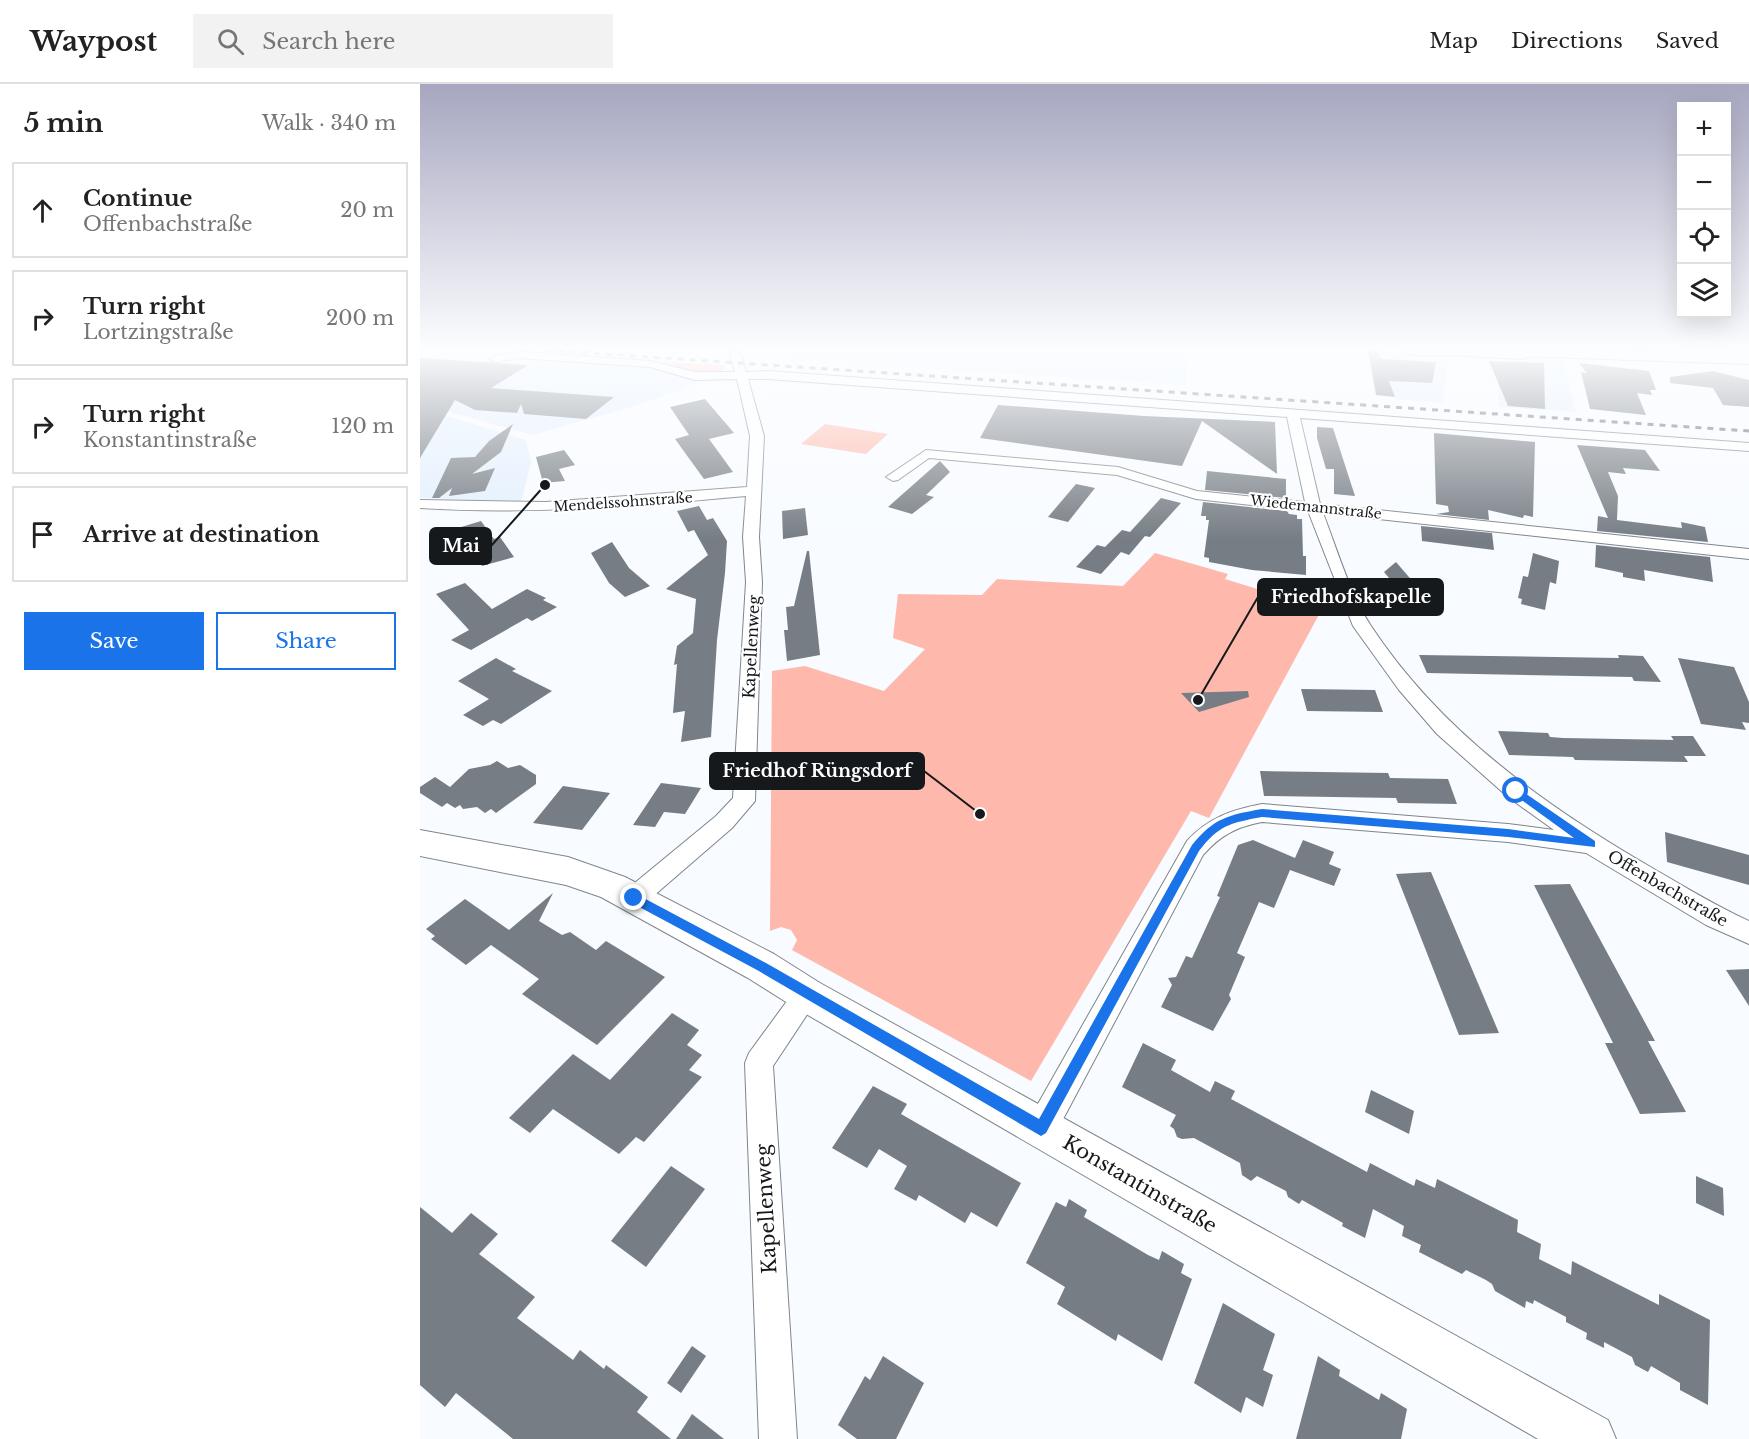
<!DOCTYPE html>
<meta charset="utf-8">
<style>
:root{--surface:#fff;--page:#f2f2f2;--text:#222;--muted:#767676;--line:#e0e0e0;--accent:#1a73e8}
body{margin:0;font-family:"Libre Baskerville",serif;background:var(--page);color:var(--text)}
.controls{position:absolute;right:18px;top:18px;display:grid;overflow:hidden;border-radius:0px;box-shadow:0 6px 24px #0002}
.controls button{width:54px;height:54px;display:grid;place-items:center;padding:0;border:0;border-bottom:2px solid var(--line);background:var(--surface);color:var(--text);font:30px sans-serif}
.stop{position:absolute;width:18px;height:18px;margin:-14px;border:4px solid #1a73e8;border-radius:50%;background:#fff}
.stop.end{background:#1a73e8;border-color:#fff;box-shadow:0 2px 6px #0008}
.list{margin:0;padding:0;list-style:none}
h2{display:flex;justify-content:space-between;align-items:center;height:78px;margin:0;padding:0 24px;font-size:26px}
h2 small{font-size:20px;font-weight:400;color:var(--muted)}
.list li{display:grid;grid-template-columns:39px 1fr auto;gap:18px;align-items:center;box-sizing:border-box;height:96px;margin:0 12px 12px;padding:0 12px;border:2px solid var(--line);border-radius:0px}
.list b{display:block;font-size:22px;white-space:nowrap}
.list p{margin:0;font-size:20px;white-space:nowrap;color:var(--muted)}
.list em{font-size:20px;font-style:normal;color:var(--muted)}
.actions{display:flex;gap:12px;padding:18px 24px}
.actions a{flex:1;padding:14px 0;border:2px solid var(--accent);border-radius:0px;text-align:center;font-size:21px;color:var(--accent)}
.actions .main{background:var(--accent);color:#fff}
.icon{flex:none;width:33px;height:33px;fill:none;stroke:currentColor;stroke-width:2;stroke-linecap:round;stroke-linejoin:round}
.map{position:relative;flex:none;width:1329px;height:1355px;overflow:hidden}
header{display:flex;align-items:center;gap:36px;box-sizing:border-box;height:84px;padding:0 30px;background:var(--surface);border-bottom:2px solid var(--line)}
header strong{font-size:28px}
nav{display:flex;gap:33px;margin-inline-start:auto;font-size:21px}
.search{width:420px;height:54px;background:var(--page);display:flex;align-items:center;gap:15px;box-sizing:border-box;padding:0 21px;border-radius:0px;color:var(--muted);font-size:22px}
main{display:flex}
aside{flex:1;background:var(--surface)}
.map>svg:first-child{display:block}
.built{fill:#e3f0fe}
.green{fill:#ffb9ac}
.building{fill:#767d84}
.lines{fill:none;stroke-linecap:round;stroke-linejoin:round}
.street-casing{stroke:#7e858c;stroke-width:2}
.secondary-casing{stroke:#7e858c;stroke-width:2}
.primary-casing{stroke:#7e858c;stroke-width:2}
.street{fill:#fff;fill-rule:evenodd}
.secondary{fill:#fff;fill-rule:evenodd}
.primary{fill:#fff;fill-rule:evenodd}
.rail{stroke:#606366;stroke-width:3;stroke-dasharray:6 6;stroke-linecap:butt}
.route{fill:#1a73e8}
.labels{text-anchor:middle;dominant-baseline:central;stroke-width:4.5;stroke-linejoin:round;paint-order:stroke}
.far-street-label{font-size:14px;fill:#16191c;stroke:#fff}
.street-label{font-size:16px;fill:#16191c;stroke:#fff}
.near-street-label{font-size:20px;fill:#16191c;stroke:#fff}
.leader{fill:none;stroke:#16191c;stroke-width:2}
.callout-dot{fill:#16191c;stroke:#fff;stroke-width:2}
.callout{fill:#16191c;stroke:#16191c;stroke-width:2}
.callout-label{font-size:18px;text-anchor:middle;font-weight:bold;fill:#fff}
</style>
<header>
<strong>Waypost</strong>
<div class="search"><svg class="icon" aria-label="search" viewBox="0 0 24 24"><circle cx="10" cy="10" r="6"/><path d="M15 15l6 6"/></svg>Search here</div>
<nav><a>Map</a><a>Directions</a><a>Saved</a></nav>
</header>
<main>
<aside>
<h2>5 min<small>Walk · 340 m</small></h2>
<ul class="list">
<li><svg class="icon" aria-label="ahead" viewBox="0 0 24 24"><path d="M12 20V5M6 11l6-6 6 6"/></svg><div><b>Continue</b><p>Offenbachstraße</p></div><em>20 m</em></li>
<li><svg class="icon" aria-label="right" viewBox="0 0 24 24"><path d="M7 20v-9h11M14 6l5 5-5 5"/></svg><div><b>Turn right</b><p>Lortzingstraße</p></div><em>200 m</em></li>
<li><svg class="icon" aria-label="right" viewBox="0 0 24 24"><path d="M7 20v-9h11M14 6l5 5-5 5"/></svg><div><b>Turn right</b><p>Konstantinstraße</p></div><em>120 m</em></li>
<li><svg class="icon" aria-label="arrive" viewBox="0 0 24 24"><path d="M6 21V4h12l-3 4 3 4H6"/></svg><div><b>Arrive at destination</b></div></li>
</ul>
<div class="actions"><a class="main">Save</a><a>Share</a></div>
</aside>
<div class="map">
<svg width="1329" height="1355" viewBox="0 0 1329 1355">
<rect width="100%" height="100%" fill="#f8fbff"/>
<g class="built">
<path d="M327,266H767L766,301L329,273Z"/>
<path d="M959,271H1028L1023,319L976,315Z"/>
<path d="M1079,273L1144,276L1156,328L1078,323Z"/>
<path d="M94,274L228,284L280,297L258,307L205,325L112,351L5,321Z"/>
<path d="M0,324L106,356L111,379L101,418L0,414Z"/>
</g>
<g class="green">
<path d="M241,278L305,281L302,287L280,289Z"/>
<path d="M405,340L468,350L446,370L381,360Z"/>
<path d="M735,469L808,490L805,495L902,525L789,734L771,727L611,997L372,866L377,856L371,846L361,843L350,847L352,587L385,582L464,607L505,565L473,554L478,510L562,511L577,495L703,502Z"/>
</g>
<g class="building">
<path d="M948,266H957L961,275L1016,278L1012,299L969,297L975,313L956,311Z"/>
<path d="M0,274L108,281L71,304L194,313L166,335L104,330L101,320L97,329L55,326L35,316L0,374Z"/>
<path d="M1069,277L1124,279L1125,325L1088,322Z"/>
<path d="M1159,279L1229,287L1236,306H1230L1232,311L1217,309L1226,331L1170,325L1161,288L1167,289Z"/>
<path d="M1293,287L1329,296V323L1303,321L1293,304L1250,299V293Z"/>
<path d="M285,315L314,349L289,355L313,388L284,395L255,355L269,351L250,323Z"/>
<path d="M578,321L724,332L855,338L857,390L782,337L762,382L560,354Z"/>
<path d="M93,340L81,368L52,390L75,384L65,407L29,412L32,404L19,414H12L31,374L55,373L69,357Z"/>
<path d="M897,343L913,344L935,412L914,410V385H906L897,354Z"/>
<path d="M1014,349L1115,358L1113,433L1104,431L1103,434L1068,426L1069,436L1016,430L1029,428L1028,422L1016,420Z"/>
<path d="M1157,361L1225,366L1240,387L1203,384L1206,390L1188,388L1198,412L1197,436L1262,444L1261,438L1285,443L1288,458L1177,447L1178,432L1188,434Z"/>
<path d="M144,366L155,381L139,385L145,397L123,399L116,373Z"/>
<path d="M520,377L530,388L506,411L514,413L492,430L468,423Z"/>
<path d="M787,387L866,395V414L785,406Z"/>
<path d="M656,400L675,404L648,438L628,433Z"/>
<path d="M741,414L761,419L730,453L725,452L709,471L701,468L681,490L656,483L677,461L685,463L702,446L710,448Z"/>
<path d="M783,418L867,427L869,430L877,431V435H882L883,472H886V491L832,486L789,478V474L784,473L789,436H786V432H781Z"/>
<path d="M279,422L287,436L293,434L307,457L305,489L297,556L291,653L261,658L265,627L253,629L257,580L254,581L257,562L273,549L276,515L246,505L288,471L274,446L268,448L257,427Z"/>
<path d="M385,424L388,451L363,455L362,427Z"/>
<path d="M61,437L74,455L80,453L94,473L62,482L38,444Z"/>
<path d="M1001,442L1072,449L1074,466L1002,457Z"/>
<path d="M192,458L209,484L230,502L205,513L189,499L171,469Z"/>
<path d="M1176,461L1290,473L1293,498L1224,486L1225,497L1203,493V489L1175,483Z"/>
<path d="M387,467H389L400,571L367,577L364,546H368L366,523L374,522Z"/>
<path d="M1113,469L1139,477L1136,500L1130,498L1125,526L1101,520L1102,515L1098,514L1103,492L1108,493Z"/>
<path d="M976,478L1020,529L1001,532L964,488Z"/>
<path d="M45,499L72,525L107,505L126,514L123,516L137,523L112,537L107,534L51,566L31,556L49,546L16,510Z"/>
<path d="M999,571L1199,574L1198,571L1223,572L1241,598L1214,597L1212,593L1007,589Z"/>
<path d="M76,574L96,585L92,587L132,607L81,640L73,636L63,642L43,631L69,615L38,597Z"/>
<path d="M1258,574L1314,583L1329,618V639L1322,638L1326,646L1281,640Z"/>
<path d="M881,605L955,606L963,628L887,627Z"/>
<path d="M828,607L829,613L779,628L761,609Z"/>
<path d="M1078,647L1128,649L1130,653L1143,654L1254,656L1262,669L1251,652H1273L1286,672H1264L1268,678L1155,676L1153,673L1089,671Z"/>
<path d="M77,677L88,684L100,681L116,691V700L76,729L71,725L65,729L57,723L43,725L40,721L35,724L27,719L22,723L0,709V703L15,693L30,703L49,685L70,681Z"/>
<path d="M840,687L968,689L970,694L1028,695L1037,720L978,719L976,714L844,712Z"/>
<path d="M241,699L281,704L265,730L244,728L235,743L213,741Z"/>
<path d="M143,702L190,709L162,746L113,739Z"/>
<path d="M1245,748L1329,771V801L1247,778Z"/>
<path d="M833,756L875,774L883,756L914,768L909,780L921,785L914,802L870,786L854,824L839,818L817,869L825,873L809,911L811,915L793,947L741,923L752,901L748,894L756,893L766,872L772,874L800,813L797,812L818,761Z"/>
<path d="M1011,788L1079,949L1039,951L976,790Z"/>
<path d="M1150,800L1235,957H1228L1266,1028L1220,1030L1185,959H1193L1114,801Z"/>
<path d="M133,809L119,837L142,851L150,848L176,866L186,857L245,893L177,961L102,910L119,895L71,861L46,881L11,855L15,852L6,845L45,815L89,846Z"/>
<path d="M1329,885V922L1306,886Z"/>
<path d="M252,929L279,946L267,961L282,971L269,986L282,993L224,1058L216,1053L199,1070L133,1025L110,1049L89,1034L153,970L190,996Z"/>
<path d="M723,959L756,976L751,986L790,1008L795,997L815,1007L811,1015L947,1088L950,1079L994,1102L996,1095L1015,1104L1017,1095L1098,1136L1097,1148L1121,1160L1119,1175L1151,1191L1152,1177L1239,1221V1210L1290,1236L1288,1321L1260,1306V1299L1231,1282L1228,1288L1215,1281L1212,1273L1184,1258V1264L1166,1255L1167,1249L1146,1238V1233L1114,1216L1113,1220L1106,1217L1105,1224L1075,1207L1072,1200L1066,1196L1046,1186L1042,1190L999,1168L1001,1161L982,1152L984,1142L953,1125L945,1154L922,1142L923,1139L882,1116L879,1120L868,1113L866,1107L837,1092L831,1097L822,1091L820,1079L774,1054L762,1055L757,1053L754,1045L750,1042L756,1031L702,1003Z"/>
<path d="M453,1002L487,1020L481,1030L601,1099L577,1143L551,1128L545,1139L499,1111L496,1117L474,1105L487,1082L459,1065L447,1084L412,1064Z"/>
<path d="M951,1006L994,1027L989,1050L945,1028Z"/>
<path d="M251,1082L285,1105L226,1183L191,1157Z"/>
<path d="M1276,1092L1303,1104L1304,1132L1276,1119Z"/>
<path d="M649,1115L667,1126L664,1133L728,1171L739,1176L742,1167L764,1180L761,1189L772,1195L742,1277L698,1250L696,1257L637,1220L645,1203L606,1179L636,1118L646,1123Z"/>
<path d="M0,1123L32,1149L51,1129L78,1150L59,1170L115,1213L97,1234L153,1276L160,1266L184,1285L186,1281L228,1313L217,1328L251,1355H93L36,1309L25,1323L0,1301Z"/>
<path d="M803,1219L855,1250L843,1286L853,1291L843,1323L826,1313L821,1329L774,1299Z"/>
<path d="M272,1262L286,1272L261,1309L247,1299Z"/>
<path d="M463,1272L504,1299L476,1355H437L418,1341L445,1292L450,1296Z"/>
<path d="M898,1272L920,1286L919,1292L959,1316L961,1309L987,1325L981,1355H876Z"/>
<path d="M272,1330L304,1355H256Z"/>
</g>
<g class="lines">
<defs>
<g id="street">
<path d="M309,266H320L326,288L348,287L1329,359V367L880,334L900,420L1329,465V475L903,429C917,465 930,510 951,542C1021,648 1125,722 1234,785C1265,803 1296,822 1329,837V860L1286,841L1166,769L1088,758L842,738C816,743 801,751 783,771L632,1056L621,1060L610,1056L606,1045L610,1034L767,757C788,734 811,726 842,720L1088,740L1134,746L1088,713L1017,650L979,606L933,542L888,427L776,415L697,391L509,374L478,396L473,397L466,393L506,366L698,383L777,407L885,418L867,333L348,295H328L344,352L339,453L342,498L335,717L312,744L223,821L214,824L205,821L202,814L205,807L296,732L313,714L326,498L323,453L326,412C217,422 109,431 0,424V416L126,418L327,403L330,352L317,295L275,296L230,283L100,274L75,278L69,275L75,272L100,268L230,277L275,288H315Z"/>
<path d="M387,899L396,902L400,911L353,982L377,1355H339L325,979L329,969L378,902Z"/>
</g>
<g id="secondary">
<path d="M1021,266H1105L1112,270L1104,275L1029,271Z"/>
<path d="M1232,266H1329V274L1240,271Z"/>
<path d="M0,746L148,773L205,793L354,870L400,899L1188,1336L1196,1355H1118L374,923L328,894L181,813L146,801L0,772Z"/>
</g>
<g id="primary">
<path d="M985,266H1045L1042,270L1036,271H994L988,270Z"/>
<path d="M1061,266H1210L1329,270V280L1070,271L1064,270Z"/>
</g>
</defs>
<use href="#street" class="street-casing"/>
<use href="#secondary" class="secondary-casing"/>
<use href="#primary" class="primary-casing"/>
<use href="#street" class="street"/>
<use href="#secondary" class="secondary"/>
<use href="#primary" class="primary"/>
<path class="rail" d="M126,266L1329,347"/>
</g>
<linearGradient id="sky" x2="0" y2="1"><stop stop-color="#a6a6c0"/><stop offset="0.58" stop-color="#fcfdff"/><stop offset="1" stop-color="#fcfdff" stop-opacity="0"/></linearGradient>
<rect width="1329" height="455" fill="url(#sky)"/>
<path class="route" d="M1096,703L1175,757V763L1088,753L842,733C810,739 799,741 779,767L626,1049L621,1052L337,886L210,818L209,814L214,809L218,811L346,879L619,1035L772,761C794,734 808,731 842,725L1088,745L1154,754L1092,709V704Z"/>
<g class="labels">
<g class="far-street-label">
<text transform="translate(203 418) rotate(-4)">Mendelssohnstraße</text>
<text transform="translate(896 423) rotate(6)">Wiedemannstraße</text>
</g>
<g class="street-label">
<text transform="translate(331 563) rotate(-87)">Kapellenweg</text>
<text transform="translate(1248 804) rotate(30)">Offenbachstraße</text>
</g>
<g class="near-street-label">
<text transform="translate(720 1100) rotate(30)">Konstantinstraße</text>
<text transform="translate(346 1125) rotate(-93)">Kapellenweg</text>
</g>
</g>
<path class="leader" d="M125 401L71 462M778 616L838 513M560 730L504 687"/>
<g class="callout-dot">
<circle cx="125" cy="401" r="6"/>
<circle cx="778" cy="616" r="6"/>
<circle cx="560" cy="730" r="6"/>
</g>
<g class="callout">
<rect x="10" y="444" width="61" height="36" rx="6"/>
<rect x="838" y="495" width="185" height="36" rx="6"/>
<rect x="290" y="669" width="214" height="36" rx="6"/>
</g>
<g class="callout-label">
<text x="41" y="468">Mai</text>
<text x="931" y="519">Friedhofskapelle</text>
<text x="397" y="693">Friedhof Rüngsdorf</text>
</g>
</svg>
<div class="controls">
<button>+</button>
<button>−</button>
<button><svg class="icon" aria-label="locate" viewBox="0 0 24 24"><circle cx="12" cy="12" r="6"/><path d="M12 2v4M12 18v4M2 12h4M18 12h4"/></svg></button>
<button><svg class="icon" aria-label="layers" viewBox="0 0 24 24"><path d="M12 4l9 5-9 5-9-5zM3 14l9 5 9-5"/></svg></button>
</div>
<div class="stop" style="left:1096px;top:707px"></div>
<div class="stop end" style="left:214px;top:814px"></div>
</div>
</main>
